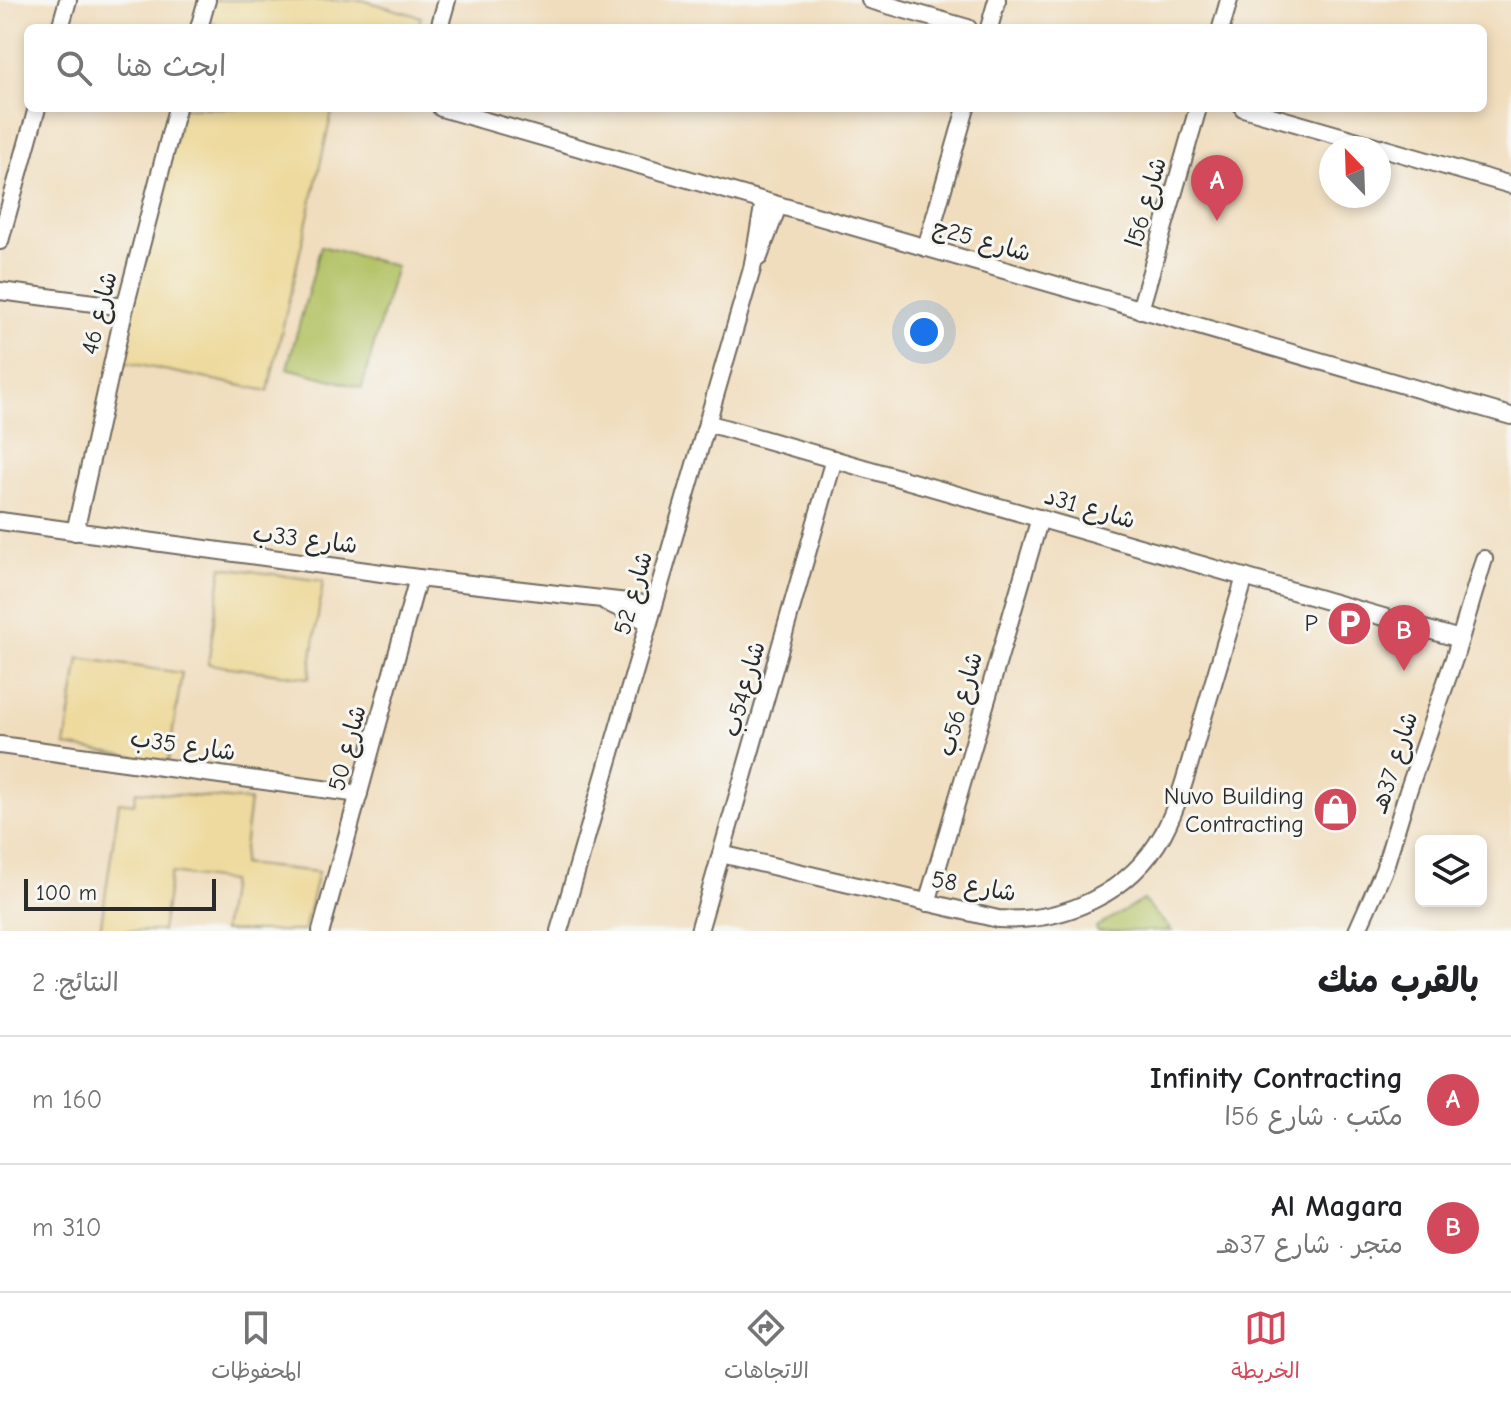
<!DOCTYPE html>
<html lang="ar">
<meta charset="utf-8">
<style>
:root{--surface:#fff;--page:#f2f2f2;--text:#202124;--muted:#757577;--line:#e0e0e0;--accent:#d1495b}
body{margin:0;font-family:"Comic Neue","Playpen Sans Arabic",sans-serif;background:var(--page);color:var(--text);direction:rtl}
.controls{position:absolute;right:24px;bottom:24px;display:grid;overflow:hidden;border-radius:12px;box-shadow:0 4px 12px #0003}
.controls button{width:72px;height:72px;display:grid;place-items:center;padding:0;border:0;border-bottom:2px solid var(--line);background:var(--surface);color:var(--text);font:40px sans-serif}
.compass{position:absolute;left:1319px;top:136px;width:72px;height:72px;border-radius:50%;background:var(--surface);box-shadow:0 4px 12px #0003;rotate:337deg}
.scale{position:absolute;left:24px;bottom:20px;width:192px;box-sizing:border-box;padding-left:8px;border:4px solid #2b2b2b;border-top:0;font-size:22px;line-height:28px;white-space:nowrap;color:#2b2b2b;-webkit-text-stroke:6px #f6f6f2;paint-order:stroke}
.you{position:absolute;left:924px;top:332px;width:28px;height:28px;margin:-20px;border:6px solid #fff;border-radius:50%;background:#1a73e8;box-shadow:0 0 0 12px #1a73e833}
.badge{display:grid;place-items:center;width:52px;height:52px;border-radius:50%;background:var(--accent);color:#fff;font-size:26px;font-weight:700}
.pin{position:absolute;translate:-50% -66px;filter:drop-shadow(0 2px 4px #0008)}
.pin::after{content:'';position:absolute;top:42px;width:28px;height:24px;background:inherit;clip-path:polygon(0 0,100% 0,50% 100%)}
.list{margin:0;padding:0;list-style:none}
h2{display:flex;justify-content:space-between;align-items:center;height:104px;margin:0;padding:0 32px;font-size:34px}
h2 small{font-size:26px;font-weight:400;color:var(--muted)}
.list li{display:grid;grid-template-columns:52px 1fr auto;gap:24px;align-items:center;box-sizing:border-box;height:128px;padding:0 32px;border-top:2px solid var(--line)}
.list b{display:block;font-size:30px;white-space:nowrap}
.list p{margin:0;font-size:26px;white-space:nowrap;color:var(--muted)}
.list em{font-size:26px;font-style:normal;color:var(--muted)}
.icon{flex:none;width:44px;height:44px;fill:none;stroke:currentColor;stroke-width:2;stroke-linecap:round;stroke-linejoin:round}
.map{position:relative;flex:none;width:1511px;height:931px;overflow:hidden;direction:ltr}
.search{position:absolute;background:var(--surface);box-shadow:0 4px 12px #0003;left:24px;right:24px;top:24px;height:88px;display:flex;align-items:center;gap:20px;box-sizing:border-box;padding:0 28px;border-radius:12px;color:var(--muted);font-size:30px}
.sheet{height:360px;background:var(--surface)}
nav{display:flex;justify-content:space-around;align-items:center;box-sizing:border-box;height:112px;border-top:2px solid var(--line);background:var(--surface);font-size:22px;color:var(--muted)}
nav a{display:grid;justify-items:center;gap:4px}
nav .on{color:var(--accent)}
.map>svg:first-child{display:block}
.green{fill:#b3c366;stroke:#6f7748;stroke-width:2}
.sand{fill:#eeda9e;stroke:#8c8264;stroke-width:2}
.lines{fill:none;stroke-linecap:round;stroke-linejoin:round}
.street-casing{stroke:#70695e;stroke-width:20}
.street{stroke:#fff;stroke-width:16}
.labels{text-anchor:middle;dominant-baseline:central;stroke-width:6;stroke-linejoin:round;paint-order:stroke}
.street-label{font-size:24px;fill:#2b2b2b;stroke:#f6f6f2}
.poi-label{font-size:24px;fill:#2b2b2b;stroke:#f6f6f2;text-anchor:end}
</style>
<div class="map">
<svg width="1511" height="931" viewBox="0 0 1511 931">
<rect width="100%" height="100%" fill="#f6f6f2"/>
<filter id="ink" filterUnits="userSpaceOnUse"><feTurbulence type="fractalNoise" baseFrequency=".0125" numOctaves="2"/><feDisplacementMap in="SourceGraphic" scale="16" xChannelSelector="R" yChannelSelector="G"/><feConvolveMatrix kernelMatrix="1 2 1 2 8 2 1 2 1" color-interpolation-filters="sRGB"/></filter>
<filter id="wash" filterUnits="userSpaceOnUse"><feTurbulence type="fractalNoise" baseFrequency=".006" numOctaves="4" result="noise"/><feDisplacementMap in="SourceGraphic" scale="32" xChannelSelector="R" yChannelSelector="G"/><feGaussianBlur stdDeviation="1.8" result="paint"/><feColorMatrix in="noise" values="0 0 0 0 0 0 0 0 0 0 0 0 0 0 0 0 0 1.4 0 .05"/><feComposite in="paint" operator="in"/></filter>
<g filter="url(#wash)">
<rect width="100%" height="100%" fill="#f0ddbd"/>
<g class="green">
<path d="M321,246L396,266L362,388L287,368Z"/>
<path d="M1143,900L1172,931H1097L1096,927Z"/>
</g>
<g class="sand">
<path d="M212,0H362L421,17L418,28H220L210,21L208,15Z"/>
<path d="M183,108H333L268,391L119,361Z"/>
<path d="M222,567L323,581L309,678L208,664Z"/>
<path d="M79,658L182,673L168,762L65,746Z"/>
<path d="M136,791L250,801L242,864L318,872L304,931H223L230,881L171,873L162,931H100L119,802L134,804Z"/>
</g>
</g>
<g filter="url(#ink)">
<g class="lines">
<defs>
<g id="street">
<path d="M870,0L968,28"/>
<path d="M60,28L68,0"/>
<path d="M199,28L207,0"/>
<path d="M439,28L447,0"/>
<path d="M989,28L997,0"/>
<path d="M1221,28L1229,0"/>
<path d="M441,108L1511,416"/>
<path d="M1243,108L1511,185"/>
<path d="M0,241L37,108"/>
<path d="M926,248L966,108"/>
<path d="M759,257L778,206"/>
<path d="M0,291L125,307"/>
<path d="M1140,310L1198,108"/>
<path d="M707,423L1460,639"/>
<path d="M0,521L418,578L654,605"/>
<path d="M75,532L125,307L177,108"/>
<path d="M606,602L649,622"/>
<path d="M0,745L359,794"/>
<path d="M721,854L998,919C1064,923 1130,893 1163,834C1181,800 1190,761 1201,724C1216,675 1230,626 1245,577"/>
<path d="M927,903L1040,518"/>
<path d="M321,931L418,578"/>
<path d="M559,931L752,269L764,201"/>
<path d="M699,931L834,459"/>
<path d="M1357,931L1384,870L1406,797L1455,656L1484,559"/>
</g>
</defs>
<use href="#street" class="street-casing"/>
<use href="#street" class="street"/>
</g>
</g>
<defs>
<symbol id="parking-disc" viewBox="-11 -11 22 22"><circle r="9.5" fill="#d1495b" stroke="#f6f6f2"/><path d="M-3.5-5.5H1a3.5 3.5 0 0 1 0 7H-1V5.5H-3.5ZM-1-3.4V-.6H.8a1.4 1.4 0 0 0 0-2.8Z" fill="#fff"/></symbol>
<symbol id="shop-disc" viewBox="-11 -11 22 22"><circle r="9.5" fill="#d1495b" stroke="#f6f6f2"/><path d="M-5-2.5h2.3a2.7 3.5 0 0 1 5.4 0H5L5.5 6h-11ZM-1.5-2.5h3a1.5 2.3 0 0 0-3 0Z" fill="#fff"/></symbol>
</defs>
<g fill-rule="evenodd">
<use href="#parking-disc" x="1324" y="598" width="51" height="51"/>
<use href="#shop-disc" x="1310" y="784" width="51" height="51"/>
</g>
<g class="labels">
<g class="street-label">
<text transform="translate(1146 202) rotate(-74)">شارع 56ا</text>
<text transform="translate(982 240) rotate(16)">شارع 25ج</text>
<text transform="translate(99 313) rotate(-76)">شارع 46</text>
<text transform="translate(1090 508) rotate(16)">شارع 31د</text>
<text transform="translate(305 539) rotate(7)">شارع 33ب</text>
<text transform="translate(633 593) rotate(-74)">شارع 52</text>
<text transform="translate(744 689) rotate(-74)">شارع54ب</text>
<text transform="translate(960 704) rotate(-74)">شارع 56ب</text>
<text transform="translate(183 745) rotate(8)">شارع 35ب</text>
<text transform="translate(347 748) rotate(-75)">شارع 50</text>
<text transform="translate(1394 762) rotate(-72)">شارع 37هـ</text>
<text transform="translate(974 886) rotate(10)">شارع 58</text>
</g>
<g class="poi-label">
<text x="1318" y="623">P</text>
<text x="1304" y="796">Nuvo Building<tspan x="1304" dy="28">Contracting</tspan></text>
</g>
</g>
</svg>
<div class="controls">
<button><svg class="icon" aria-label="layers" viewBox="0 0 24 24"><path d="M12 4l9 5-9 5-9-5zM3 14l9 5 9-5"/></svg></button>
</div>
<svg class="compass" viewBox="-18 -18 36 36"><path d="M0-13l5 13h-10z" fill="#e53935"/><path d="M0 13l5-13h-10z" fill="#757577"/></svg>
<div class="scale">100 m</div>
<div class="you"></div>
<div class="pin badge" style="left:1217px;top:221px">A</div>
<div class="pin badge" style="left:1404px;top:671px">B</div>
<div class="search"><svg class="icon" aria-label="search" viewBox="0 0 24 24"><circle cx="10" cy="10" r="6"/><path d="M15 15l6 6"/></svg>ابحث هنا</div>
</div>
<section class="sheet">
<h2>بالقرب منك<small>النتائج: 2</small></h2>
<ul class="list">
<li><span class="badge">A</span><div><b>Infinity Contracting</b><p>مكتب · شارع 56ا</p></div><em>160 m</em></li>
<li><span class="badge">B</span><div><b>Al Magara</b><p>متجر · شارع 37هـ</p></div><em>310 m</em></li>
</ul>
</section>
<nav>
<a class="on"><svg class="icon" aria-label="map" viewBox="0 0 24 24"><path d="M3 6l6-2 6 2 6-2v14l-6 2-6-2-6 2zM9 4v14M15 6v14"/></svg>الخريطة</a>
<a><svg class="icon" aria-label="directions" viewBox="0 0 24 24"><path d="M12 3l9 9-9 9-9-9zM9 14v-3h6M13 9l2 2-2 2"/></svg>الاتجاهات</a>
<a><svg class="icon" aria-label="saved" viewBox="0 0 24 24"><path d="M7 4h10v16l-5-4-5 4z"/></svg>المحفوظات</a>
</nav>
